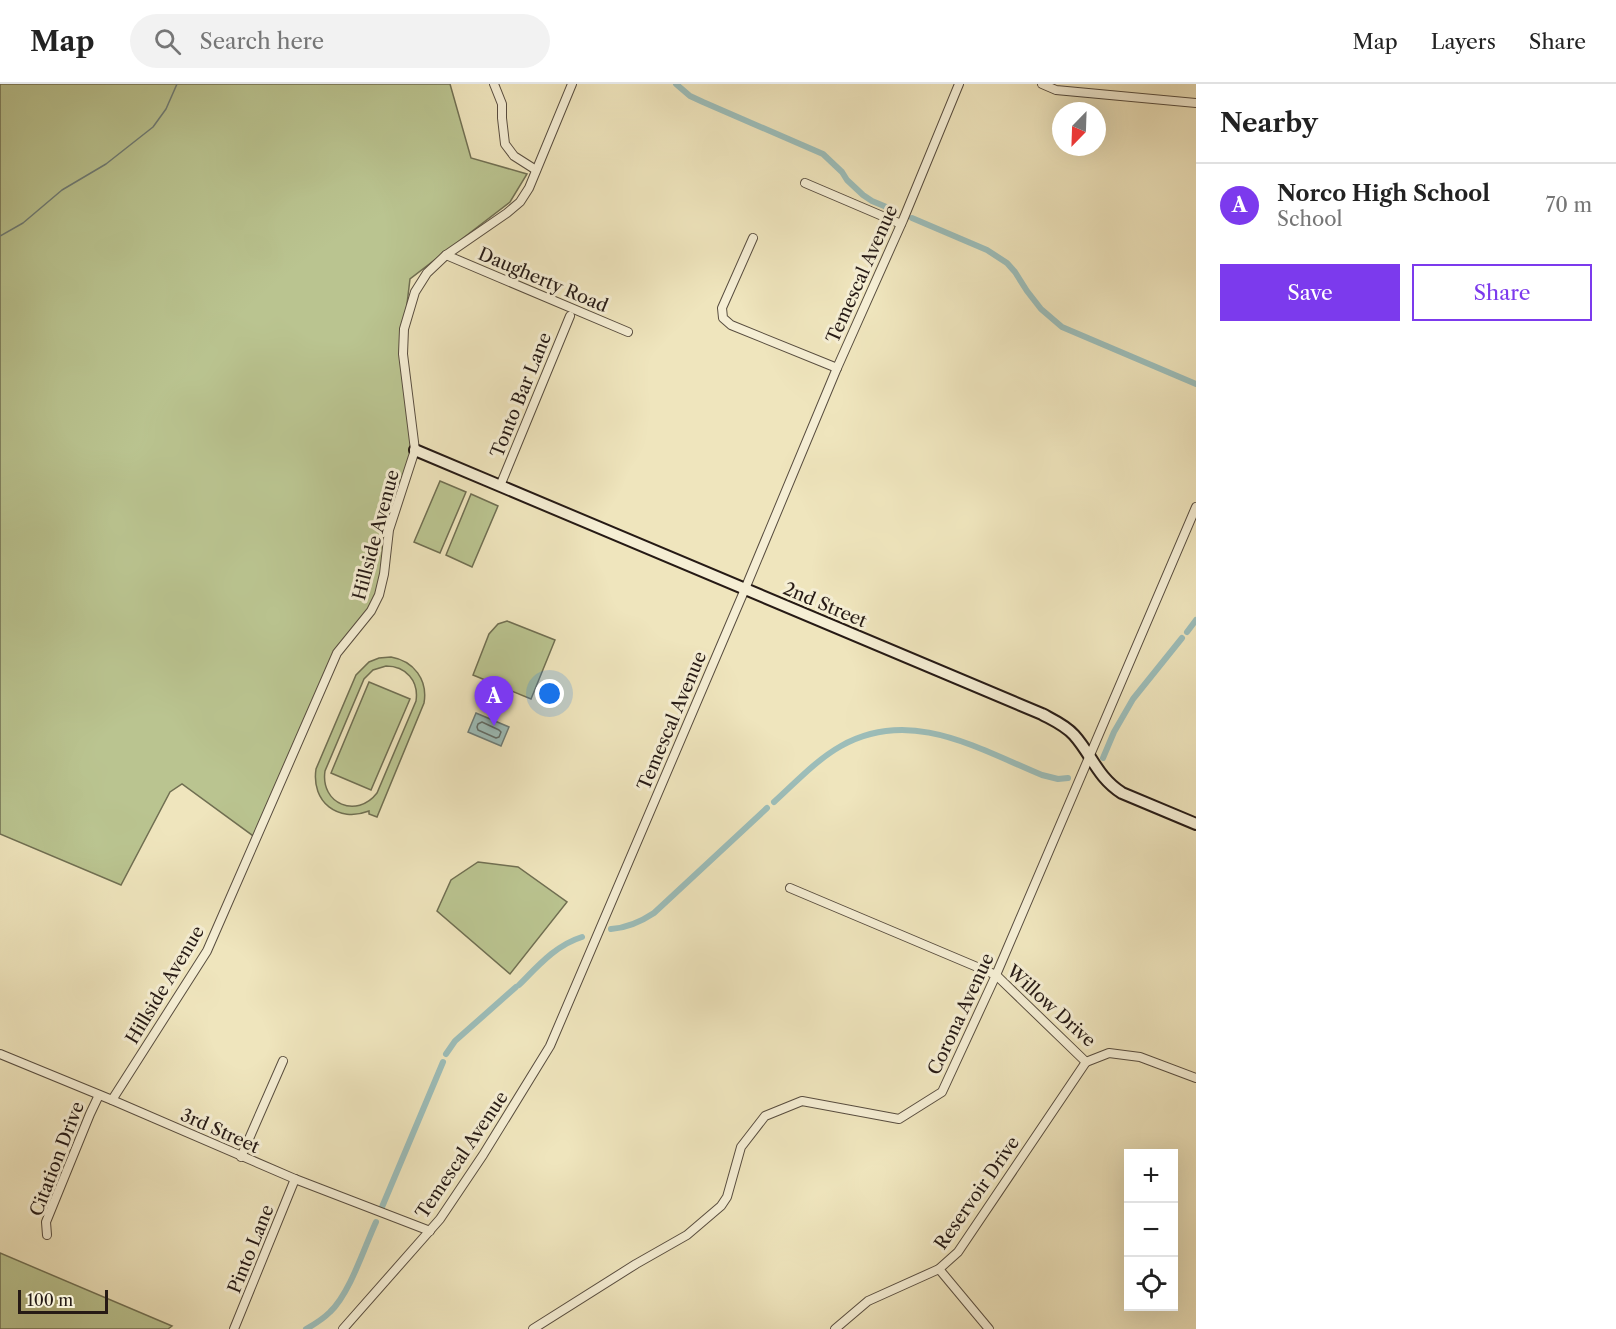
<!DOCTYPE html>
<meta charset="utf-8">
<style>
:root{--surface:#fff;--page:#f2f2f2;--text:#222;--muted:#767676;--line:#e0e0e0;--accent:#7c3aed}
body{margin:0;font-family:"Libre Caslon Text",serif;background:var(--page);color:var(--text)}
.controls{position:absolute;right:18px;bottom:18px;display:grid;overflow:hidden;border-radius:0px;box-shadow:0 6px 24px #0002}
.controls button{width:54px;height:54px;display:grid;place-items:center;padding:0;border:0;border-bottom:2px solid var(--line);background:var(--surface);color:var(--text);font:30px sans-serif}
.compass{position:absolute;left:1052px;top:18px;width:54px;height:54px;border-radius:50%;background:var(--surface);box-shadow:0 6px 24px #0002;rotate:203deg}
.scale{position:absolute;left:18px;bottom:15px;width:90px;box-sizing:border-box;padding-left:6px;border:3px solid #261a15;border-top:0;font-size:16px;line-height:21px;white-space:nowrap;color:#261a15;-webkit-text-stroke:4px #f5eed4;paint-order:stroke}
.you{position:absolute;left:550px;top:610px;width:21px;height:21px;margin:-15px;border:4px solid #fff;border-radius:50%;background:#1a73e8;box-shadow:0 0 0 9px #1a73e833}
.badge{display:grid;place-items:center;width:39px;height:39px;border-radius:50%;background:var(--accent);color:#fff;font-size:20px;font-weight:700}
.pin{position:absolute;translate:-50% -50px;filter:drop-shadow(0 2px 3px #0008)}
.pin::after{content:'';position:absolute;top:32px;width:21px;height:18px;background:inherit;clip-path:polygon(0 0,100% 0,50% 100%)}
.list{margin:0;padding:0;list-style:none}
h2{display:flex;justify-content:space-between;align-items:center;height:78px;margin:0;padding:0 24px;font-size:26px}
h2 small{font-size:20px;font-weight:400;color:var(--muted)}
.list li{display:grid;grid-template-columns:39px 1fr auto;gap:18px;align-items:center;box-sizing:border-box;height:84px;padding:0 24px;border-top:2px solid var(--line)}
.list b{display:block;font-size:22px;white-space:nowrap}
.list p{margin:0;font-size:20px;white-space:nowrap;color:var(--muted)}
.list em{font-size:20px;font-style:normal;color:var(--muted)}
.actions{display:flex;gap:12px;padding:18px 24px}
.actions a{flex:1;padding:14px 0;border:2px solid var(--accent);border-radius:0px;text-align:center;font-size:21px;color:var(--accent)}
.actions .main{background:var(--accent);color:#fff}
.icon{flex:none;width:33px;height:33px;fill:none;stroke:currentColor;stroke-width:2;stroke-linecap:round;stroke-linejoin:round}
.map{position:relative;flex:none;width:1196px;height:1245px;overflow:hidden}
header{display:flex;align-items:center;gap:36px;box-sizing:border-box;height:84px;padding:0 30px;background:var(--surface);border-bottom:2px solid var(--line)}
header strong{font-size:28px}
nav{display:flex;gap:33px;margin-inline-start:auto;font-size:21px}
.search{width:420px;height:54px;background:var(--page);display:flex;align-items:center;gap:15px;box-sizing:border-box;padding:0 21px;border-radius:33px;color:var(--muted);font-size:22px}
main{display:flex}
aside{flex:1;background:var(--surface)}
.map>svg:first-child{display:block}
.green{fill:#bac490;stroke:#706f52;stroke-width:1.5;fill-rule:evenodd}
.water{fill:#9cbdb9;stroke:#6d7c77;stroke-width:1.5}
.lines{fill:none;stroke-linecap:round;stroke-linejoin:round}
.shore{stroke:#616c67;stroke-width:1.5}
.stream{stroke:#6d7c77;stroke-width:1.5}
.canal{stroke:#9cbdb9;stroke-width:6}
.street-casing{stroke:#584d3f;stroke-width:10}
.secondary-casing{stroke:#261a15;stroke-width:14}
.street{stroke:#f5eed4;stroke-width:8}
.secondary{stroke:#f5eed4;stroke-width:10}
.labels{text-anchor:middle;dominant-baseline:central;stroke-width:6;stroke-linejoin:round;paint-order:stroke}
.street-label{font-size:18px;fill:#261a15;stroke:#f5eed4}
</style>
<header>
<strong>Map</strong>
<div class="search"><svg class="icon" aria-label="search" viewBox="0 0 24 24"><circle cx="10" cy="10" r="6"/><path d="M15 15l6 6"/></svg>Search here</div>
<nav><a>Map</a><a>Layers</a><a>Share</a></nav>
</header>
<main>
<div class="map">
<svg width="1196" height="1245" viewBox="0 0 1196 1245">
<rect width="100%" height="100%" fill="#efe5bd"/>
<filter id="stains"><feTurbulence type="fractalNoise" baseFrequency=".00333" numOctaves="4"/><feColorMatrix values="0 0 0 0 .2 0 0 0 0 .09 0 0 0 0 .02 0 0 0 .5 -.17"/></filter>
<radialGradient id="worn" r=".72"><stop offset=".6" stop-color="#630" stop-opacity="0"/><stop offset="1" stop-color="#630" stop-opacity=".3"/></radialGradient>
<g class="green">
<path d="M0,0H450L471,74L527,90L510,118L410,195L404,245L415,366L389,446L379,511L337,569L256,754L182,700L170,708L121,801L0,750Z"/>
<path d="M440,397L466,408L440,469L414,458Z"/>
<path d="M471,410L498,422L472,483L446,471Z"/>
<path d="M507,537L555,556L531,615L473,591L489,550L498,540Z"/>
<path d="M391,573C414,577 428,596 424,619L377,733L369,730V727C338,739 311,718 316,685L356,591L369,578L379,574ZM386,582C406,582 419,597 416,617L377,709C357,735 320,720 325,687L364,595L373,586Z"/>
<path d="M369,598L410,615L371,706L331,689Z"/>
<path d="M478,778L518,783L567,818L510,890L437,827L451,796Z"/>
<path d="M0,1169L172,1242L168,1245H0Z"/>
</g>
<path class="water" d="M476,629L509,643L501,662L468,648Z"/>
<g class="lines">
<path class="shore" d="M482,638L499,646L501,648L499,653L496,654L478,646L477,643L478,640Z"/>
<path class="stream" d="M0,152L23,139L62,106L106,80L153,43L166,25L177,0"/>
<g class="canal">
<path d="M676,0L690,12L703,18L823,70L842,88L847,96L863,111L872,117L896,127"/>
<path d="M912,134L987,166L1007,179L1015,188L1027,207L1041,225L1062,243L1196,300"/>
<path d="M1187,548L1196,536"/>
<path d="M1103,674L1114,648L1133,615L1182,554"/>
<path d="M774,718C795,699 816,676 841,662C910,623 977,664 1042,691L1058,695L1068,694"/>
<path d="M611,845C626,844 642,837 654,829L767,724"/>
<path d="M519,901C538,882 556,861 582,853"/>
<path d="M446,970L455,957L516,903"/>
<path d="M382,1123L443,978"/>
<path d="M306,1245C315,1240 323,1235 330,1228C350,1209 364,1164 376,1138"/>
</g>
<defs>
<g id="street">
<path d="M494,0L502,20V34L505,60L514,72L536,86"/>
<path d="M1042,0L1056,6L1196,19"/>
<path d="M805,99L901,140"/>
<path d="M753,154L722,224L723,234L731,241L837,284"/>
<path d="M446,171L628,248"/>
<path d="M500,402L570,232"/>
<path d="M790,804L996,891L1086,978"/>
<path d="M0,970L112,1016L295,1095L430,1147"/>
<path d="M1086,978L1109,969L1140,973L1196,994"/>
<path d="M112,1016L207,867L337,569L371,527L379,511L384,490L389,446L415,366L403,270L404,245L415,208L427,189L446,171L507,129L520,118L529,104L572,0"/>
<path d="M241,1073L283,977"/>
<path d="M47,1151L46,1138L90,1030L99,1011"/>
<path d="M939,1185L989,1245"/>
<path d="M234,1245L295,1095"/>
<path d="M343,1245L440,1135L483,1071L550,962L745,505L837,284L903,136L959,0"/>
<path d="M533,1245L636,1180L687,1151L721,1122L727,1113L741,1063L765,1032L802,1017L899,1035L942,1008L996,891L1196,423"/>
<path d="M835,1245L868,1217L939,1185L958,1168L1086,978"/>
</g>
<path id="secondary" d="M415,366L1042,630C1053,636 1065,641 1074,651C1092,671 1097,693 1122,709L1196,740"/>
</defs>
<use href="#street" class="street-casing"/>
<use href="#secondary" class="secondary-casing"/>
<use href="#street" class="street"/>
<use href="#secondary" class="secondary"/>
</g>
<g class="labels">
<g class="street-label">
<text transform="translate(862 190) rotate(-66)">Temescal Avenue</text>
<text transform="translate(543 196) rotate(23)">Daugherty Road</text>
<text transform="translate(521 311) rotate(-68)">Tonto Bar Lane</text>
<text transform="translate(376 451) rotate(-75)">Hillside Avenue</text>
<text transform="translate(825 521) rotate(23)">2nd Street</text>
<text transform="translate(672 637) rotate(-67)">Temescal Avenue</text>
<text transform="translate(165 901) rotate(-59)">Hillside Avenue</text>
<text transform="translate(1051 922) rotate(42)">Willow Drive</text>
<text transform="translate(961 930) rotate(-65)">Corona Avenue</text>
<text transform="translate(220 1047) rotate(24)">3rd Street</text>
<text transform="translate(462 1071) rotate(-56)">Temescal Avenue</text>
<text transform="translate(57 1075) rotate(-69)">Citation Drive</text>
<text transform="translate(977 1109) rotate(-55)">Reservoir Drive</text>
<text transform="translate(251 1165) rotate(-68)">Pinto Lane</text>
</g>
</g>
<rect width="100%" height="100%" filter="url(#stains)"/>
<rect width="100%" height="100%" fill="url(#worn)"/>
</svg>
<div class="controls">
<button>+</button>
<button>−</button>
<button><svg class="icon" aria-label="locate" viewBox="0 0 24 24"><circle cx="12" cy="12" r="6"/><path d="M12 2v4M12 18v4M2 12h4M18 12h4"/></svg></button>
</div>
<svg class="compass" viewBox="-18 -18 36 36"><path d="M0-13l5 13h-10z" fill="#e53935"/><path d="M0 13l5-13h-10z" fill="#767676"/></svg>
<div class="scale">100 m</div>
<div class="you"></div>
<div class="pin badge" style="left:494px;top:642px">A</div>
</div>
<aside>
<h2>Nearby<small></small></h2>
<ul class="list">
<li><span class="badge">A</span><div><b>Norco High School</b><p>School</p></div><em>70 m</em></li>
</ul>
<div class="actions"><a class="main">Save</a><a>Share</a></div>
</aside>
</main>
